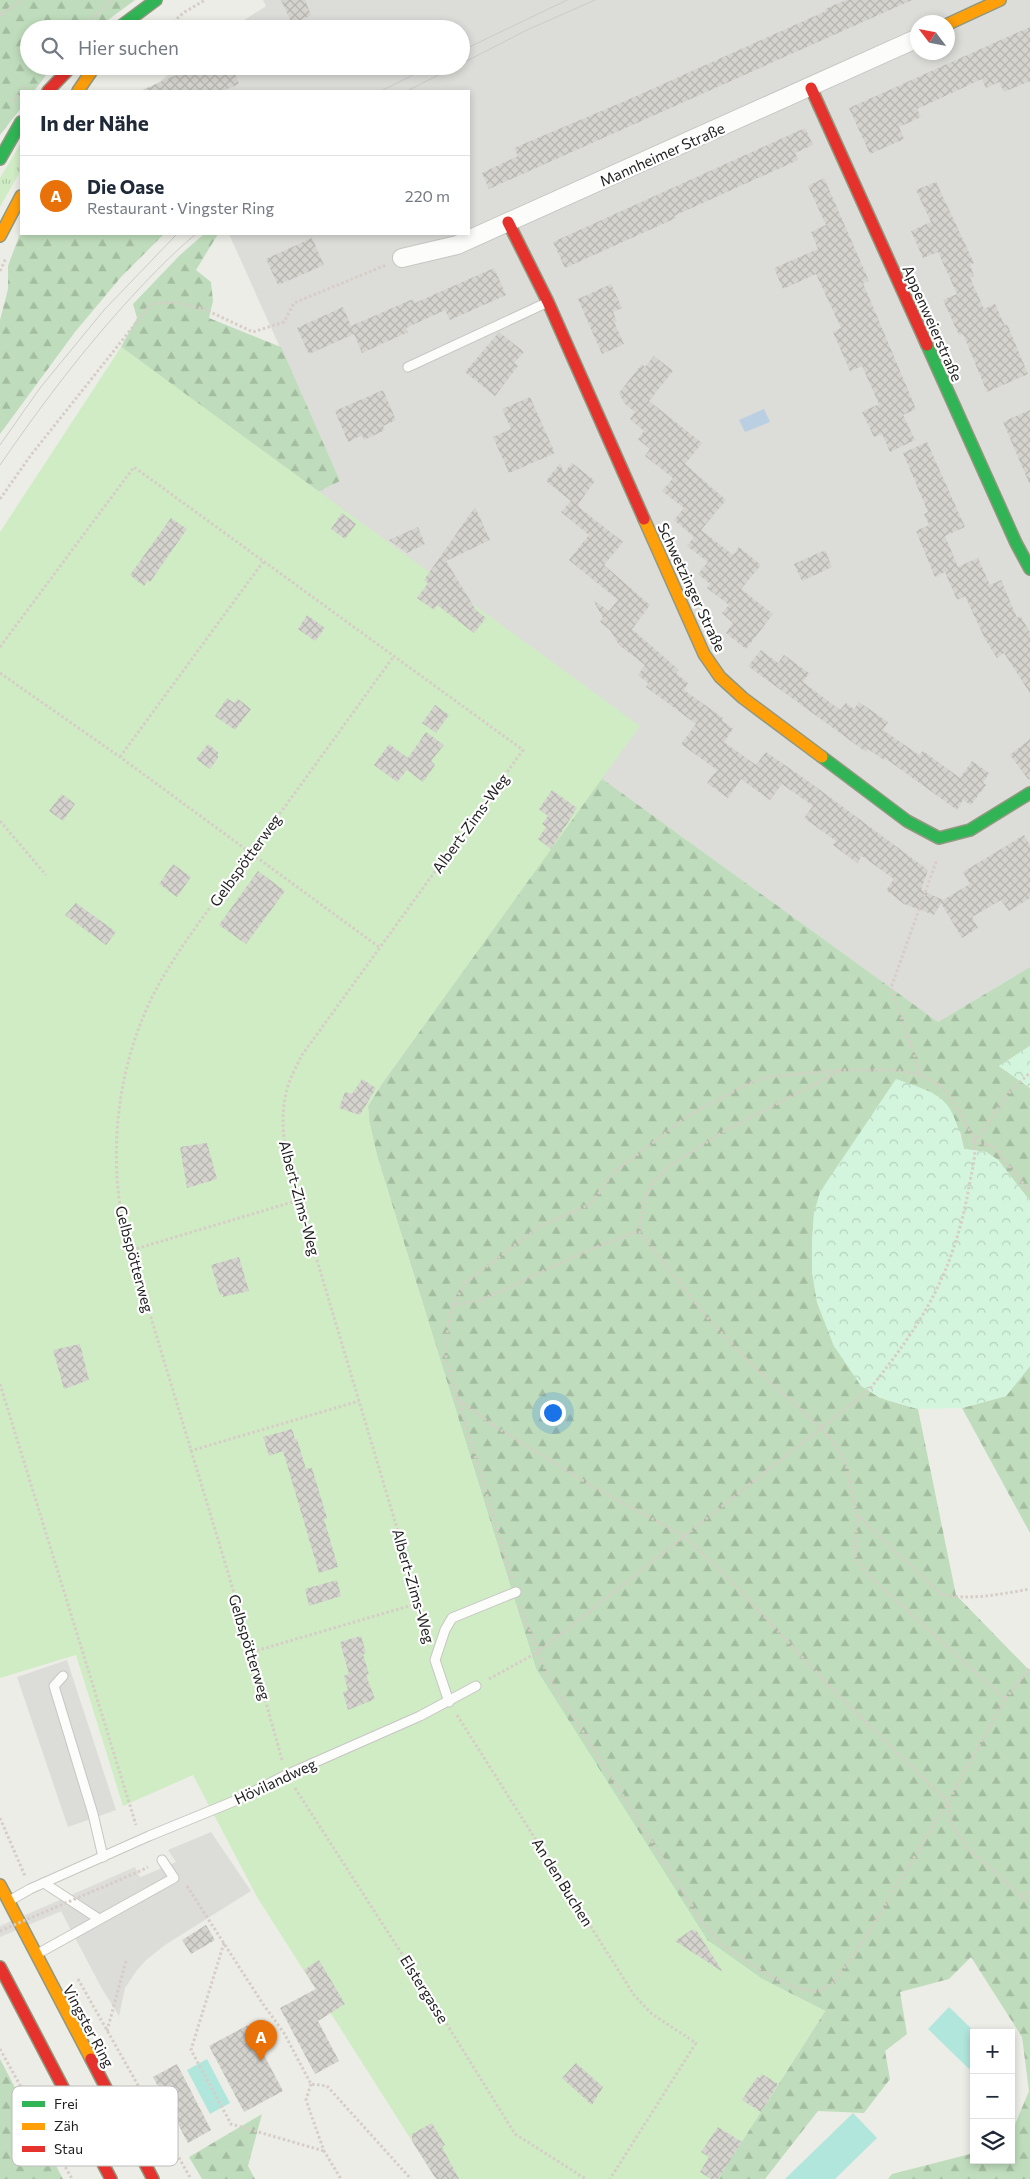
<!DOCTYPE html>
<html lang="de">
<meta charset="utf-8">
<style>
:root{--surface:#fff;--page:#f2f2f3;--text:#1f2937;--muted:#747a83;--line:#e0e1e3;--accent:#676765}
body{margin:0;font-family:Commissioner,sans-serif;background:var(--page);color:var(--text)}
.controls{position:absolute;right:15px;bottom:15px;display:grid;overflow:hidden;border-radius:0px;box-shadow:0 2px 8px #0003}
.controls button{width:45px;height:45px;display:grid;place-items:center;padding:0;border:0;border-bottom:1px solid var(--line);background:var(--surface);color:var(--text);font:25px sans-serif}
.compass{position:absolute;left:910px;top:15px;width:45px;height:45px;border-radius:50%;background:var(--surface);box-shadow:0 2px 8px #0003;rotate:302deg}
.you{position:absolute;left:552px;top:1412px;width:18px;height:18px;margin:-12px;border:4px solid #fff;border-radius:50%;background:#1a73e8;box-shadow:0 0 0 8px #1a73e833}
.badge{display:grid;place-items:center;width:32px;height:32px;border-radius:50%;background:var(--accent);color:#fff;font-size:16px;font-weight:700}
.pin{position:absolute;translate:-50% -41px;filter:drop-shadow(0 1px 2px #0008)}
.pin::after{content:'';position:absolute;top:26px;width:18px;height:15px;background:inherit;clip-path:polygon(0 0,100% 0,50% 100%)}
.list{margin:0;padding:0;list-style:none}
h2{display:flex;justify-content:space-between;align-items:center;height:65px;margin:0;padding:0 20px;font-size:21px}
h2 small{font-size:16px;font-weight:400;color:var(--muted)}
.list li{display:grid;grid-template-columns:32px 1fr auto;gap:15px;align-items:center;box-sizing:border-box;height:80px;padding:0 20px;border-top:1px solid var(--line)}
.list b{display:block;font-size:19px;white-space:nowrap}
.list p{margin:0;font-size:16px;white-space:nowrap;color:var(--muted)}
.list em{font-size:16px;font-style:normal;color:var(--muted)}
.icon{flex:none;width:28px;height:28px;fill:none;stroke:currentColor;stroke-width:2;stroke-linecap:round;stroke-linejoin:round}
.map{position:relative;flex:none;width:1030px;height:2179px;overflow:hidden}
.search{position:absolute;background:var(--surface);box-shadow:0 2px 8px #0003;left:20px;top:20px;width:450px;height:55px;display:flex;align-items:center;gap:12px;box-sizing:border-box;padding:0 18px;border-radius:28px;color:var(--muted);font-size:19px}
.panel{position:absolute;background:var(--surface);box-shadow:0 2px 8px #0003;left:20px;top:90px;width:450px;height:145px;border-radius:0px}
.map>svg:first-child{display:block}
.residential{fill:#dcdcd9;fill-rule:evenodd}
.grass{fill:url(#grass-tufts)}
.forest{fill:url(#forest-firs)}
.park{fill:url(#park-crowns)}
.garden{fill:#d0ecc5}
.pitch{fill:#b1e6dd}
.water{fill:#bacfe1}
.pier{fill:#ddddda}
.building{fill:url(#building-cross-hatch)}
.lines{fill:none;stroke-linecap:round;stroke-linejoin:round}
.lane-casing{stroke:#c6c6c3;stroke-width:11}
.street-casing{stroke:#c6c6c3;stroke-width:20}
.fast-casing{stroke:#90987e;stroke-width:14}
.slow-casing{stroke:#90987e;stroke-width:14}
.jam-casing{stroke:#90987e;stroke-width:14}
.path{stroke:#d7cdc7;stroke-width:3;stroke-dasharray:2.5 2.5;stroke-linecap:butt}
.lane{stroke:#fcfcfb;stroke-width:9}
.street{stroke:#fcfcfb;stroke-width:18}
.fast{stroke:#30b455;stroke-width:11}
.slow{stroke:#ff9f0a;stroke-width:11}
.jam{stroke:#e5322d;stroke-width:11}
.tram{stroke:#cbcbca;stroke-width:1}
.path-bridge{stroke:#d7cdc7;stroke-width:3;stroke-dasharray:2.5 2.5;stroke-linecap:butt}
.labels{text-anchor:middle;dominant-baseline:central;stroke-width:4.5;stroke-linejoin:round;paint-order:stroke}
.street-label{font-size:15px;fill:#1f1f1f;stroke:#fff}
.key{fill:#fff;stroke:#bcbcbc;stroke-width:1}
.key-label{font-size:14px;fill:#1f1f1f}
</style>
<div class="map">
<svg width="1030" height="2179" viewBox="0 0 1030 2179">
<defs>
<pattern id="grass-tufts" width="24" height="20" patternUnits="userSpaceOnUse" patternTransform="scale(1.25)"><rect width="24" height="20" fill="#d0ecc5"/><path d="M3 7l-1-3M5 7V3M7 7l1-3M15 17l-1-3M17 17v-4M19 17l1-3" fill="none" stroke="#b2caa9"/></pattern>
<pattern id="forest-firs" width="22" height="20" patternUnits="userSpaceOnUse" patternTransform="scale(1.25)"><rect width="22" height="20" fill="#bfddbc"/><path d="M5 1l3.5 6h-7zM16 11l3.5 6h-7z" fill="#a4bda1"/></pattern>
<pattern id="park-crowns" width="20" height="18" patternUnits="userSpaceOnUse" patternTransform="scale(1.25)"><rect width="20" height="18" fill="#d4f5dd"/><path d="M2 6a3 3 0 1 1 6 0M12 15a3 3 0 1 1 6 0" fill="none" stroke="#b6d2bd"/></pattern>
<pattern id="building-cross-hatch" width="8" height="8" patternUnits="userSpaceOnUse" patternTransform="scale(1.25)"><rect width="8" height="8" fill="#d4d3ce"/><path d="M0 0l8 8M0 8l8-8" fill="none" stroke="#b6b5b0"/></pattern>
</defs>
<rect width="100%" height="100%" fill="#edede7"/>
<g class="residential">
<path d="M263,0H1030V967L938,1022L601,778L639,726L318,492L340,481L229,234H469V91H148L179,66H461V29H230L266,6ZM918,22H948V52H918Z"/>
<path d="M67,1660L116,1810L68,1827L17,1677Z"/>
<path d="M211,1832L251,1891L165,1945L146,1960L137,1970L125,1988L119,2016L101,1987L61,1911L176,1862L168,1850Z"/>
</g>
<path class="grass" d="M21,143V170L0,207V178Z"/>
<g class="forest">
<path d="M0,0H135L96,29H29V66H53L34,91H21V108L0,135Z"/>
<path d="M21,231V234H164L121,277L75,332L0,434V320L8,289V266Z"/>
<path d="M204,234H218L196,270L211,282L213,301L209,318L281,347L340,481L318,492L121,347L137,318L133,304L180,255Z"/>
<path d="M601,778L938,1022L1030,967V1046L999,1066L1030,1088V1201L998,1160L986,1152L964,1149L960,1131L814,1213L812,1243V1271L817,1302L834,1346L880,1398L918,1409L956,1595L1030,1671V2179H888L892,2174L974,2153V2160H1011V2134L1029,2091L1022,2037L971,1957L949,1979L900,1992L907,2034L885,2051L890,2079L864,2113L818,2111L765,2179H718L825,2011L762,1979L707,1940L536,1669L377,1156L369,1121L368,1106L381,1085Z"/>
<path d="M1030,1366V1533L962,1408L1006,1396Z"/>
<path d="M0,2059L63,2179H0Z"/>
<path d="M262,2114L248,2166L255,2179H202L189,2157Z"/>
</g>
<g class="park">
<path d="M1030,1046V1088L999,1066Z"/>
<path d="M896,1079C944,1096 951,1096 964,1149L986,1152L998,1160L1030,1201V1366L1006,1396L962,1408L918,1409L880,1398L861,1386L834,1346L817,1302L812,1271V1243L814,1213L820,1192Z"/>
</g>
<path class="garden" d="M121,347L640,726L381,1085L368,1106L369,1121L377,1156L536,1669L707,1940L762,1979L825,2011L718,2179H436L257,1897L193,1775L123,1806L76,1655L0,1678V532Z"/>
<g class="pitch">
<path d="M949,2007L976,2033H974V2064L969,2069L928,2029Z"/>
<path d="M207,2059L230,2103L210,2114L187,2070Z"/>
<path d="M853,2113L877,2138L835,2179H785Z"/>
</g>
<path class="water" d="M764,409L770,422L745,432L739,420Z"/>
<path class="pier" d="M135,1867L140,1878L0,1937V1926Z"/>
<g class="building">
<path d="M281,0H305L311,15L292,24Z"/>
<path d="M846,0H912L489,189L482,173L518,156L514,148L632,98L826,11L825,9Z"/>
<path d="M1030,27V81L1004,92L999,82L986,88L982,79L917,109L921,117L899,127L904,139L870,154L849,108Z"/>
<path d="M197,66H232L239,84L222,91H140Z"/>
<path d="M805,128L813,145L795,153L798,160L674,216L676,218L565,268L553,242Z"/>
<path d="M824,178L869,281L863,283L916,409L903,415L915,440L890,452L882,434L874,437L862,412L879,404L862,366L850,371L833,332L841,328L816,274L783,289L774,268L818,249L811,232L826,225L808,186Z"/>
<path d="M936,182L974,263L970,265L974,276L970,278L984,309L995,304L1005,326L1007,324L1028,374L987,392L963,334L959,335L943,300L957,294L938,252L923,258L911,231L931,222L916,190Z"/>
<path d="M312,238L324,265L278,285L266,259Z"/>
<path d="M494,268L506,295L450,320L445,310L406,328L408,332L362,353L354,334L309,354L297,328L343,307L351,326L413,299L415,303Z"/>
<path d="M611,284L622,308L613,312L617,321L614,322L624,344L602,354L578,299Z"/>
<path d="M499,332L524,352L514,363L518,366L495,396L465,372Z"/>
<path d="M654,356L673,371L649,401L702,443L685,464L726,500L701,530L733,555L739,547L761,565L741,589L773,614L746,649L726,633L733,623L722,613L729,605L707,588L710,584L698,574L708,562L687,546L694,537L674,520L684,508L662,491L673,478L645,456L650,449L638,439L644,431L630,419L635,412L624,403L619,393L642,364L645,367Z"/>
<path d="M383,390L396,420L383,426L385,430L364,440L362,435L348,442L335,411Z"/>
<path d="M530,397L555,453L509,473L493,437L511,429L502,409Z"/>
<path d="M1030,410V485L1003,422Z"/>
<path d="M927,442L965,527L945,536L958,567L978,558L990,585L1001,580L1017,618L1020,616L1030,632V693L1004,653L997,658L985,639L965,596L957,600L945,572L935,577L916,531L929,525L924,514L928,512L903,453Z"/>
<path d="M560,463L564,473L572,463L595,481L578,504L580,508L623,542L604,565L650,605L632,629L679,670L676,673L688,683L684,690L723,718L722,720L733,729L724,742L756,765L766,752L812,784L928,870L921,890L943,900L970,884L963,872L1024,835L1030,845V898L1009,911L1001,900L972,917L978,928L962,938L941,903L934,915L904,904L886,890L894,879L862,856L857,863L833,845L836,841L804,818L813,806L782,784L770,800L741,779L728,798L707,783L717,770L681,744L696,724L646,687L648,683L638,675L645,665L619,645L610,630L600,622L603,618L593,600L609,611L618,600L569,560L589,535L561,512L571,501L546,481Z"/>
<path d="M475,507L490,540L446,561L476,610L486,618L474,633L437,605L434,610L417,598L428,583L424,580Z"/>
<path d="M342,513L356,524L345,539L331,529Z"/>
<path d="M171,518L187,529L150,582L148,580L144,586L130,575Z"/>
<path d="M418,527L425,544L407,553L389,540Z"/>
<path d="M825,550L832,567L802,581L794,564Z"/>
<path d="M307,615L325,628L315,641L298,629Z"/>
<path d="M761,650L778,663L784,655L809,673L803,682L840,710L846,703L854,709L859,702L888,722L883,730L919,755L923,751L960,778L972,761L989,773L983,783L986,785L971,805L963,800L957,810L885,758L884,760L868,749L866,752L748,666Z"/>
<path d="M227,698L234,703L238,699L251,709L235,730L215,716Z"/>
<path d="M435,705L449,715L436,733L422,723Z"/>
<path d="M426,732L444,745L431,761L435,765L423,782L407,770L397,782L374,765L389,744L408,758Z"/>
<path d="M1030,739V779H1028L1010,755Z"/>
<path d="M208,744L218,752V758L210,769L196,759Z"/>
<path d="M552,790L577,808L551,849L538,839L546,827L542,824L548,816L539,809Z"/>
<path d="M62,794L75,804L63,821L49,811Z"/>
<path d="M173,864L191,877L177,897L159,884Z"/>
<path d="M258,871L285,891L246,944L219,925Z"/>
<path d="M76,903L116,932L106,945L65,915Z"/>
<path d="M362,1079L376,1088L360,1115L339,1108L345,1092L352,1094Z"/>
<path d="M207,1143L217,1179L187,1188L180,1147Z"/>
<path d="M239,1257L249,1291L223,1297V1294L220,1295L211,1265Z"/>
<path d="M80,1344L89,1380L64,1389L53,1350Z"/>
<path d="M292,1429L295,1439H297L306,1469L312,1468L327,1518L324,1519L338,1567L319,1573L283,1451L269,1456L263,1437Z"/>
<path d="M337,1580L341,1596L309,1606L305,1589Z"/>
<path d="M361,1636L366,1653L363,1654L369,1674L366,1675L375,1699L348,1710L343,1692L348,1690L344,1676L349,1674L340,1642Z"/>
<path d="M206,1925L215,1940L191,1954L182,1940Z"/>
<path d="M693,1929L694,1931L696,1930L723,1972L675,1941Z"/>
<path d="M319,1960L345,2004L318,2021L339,2061L315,2074L280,2008L316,1989L304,1970Z"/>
<path d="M248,2025L283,2091L244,2112L209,2046Z"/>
<path d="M576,2063L603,2087L592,2105L562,2078Z"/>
<path d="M177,2064L211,2130L188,2143L153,2077Z"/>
<path d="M762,2074L778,2084L761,2112L742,2100L757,2077L759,2078Z"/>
<path d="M432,2123L445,2145L442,2147L459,2179H436L412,2141V2134Z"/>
<path d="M718,2127L742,2142L718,2179H711L700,2172L709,2157L701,2152Z"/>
</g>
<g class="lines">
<defs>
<g id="lane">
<path d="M408,367L546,303"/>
<path d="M63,1676L54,1686L93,1814L103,1857"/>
<path d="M449,1702L435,1660L445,1630L452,1618L516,1592"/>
<path d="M44,1883L99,1919"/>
<path d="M9,1901L30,1889L149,1836L237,1800L286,1775L420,1716L476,1686"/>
<path d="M39,1953L174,1878L162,1860"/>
</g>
<path id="street" d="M402,258L457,245L918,38"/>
<g id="fast">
<path d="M117,29L156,0"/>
<path d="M0,159L21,122"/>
<path d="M927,345L1016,543L1030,569"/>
<path d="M822,757L907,821L939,838L970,830L1030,793"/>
</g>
<g id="slow">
<path d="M948,24L1000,0"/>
<path d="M78,91L95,66"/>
<path d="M0,236L21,196"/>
<path d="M644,519L704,654L720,677L743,698L822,757"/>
<path d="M0,1885L91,2059"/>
</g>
<g id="jam">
<path d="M811,88L927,345"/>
<path d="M48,91L72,66"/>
<path d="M508,222L548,302L644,519"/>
<path d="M0,1967L111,2179"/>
<path d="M91,2059L153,2179"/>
</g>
</defs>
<use href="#lane" class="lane-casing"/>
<use href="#street" class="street-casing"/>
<use href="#fast" class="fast-casing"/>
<use href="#slow" class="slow-casing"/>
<use href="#jam" class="jam-casing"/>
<g class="path">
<path d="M0,15L22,0"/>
<path d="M80,29L113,0"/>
<path d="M166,29L183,13L205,0"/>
<path d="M119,73L125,66"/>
<path d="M14,101L25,85"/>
<path d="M0,271L6,258"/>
<path d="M0,499L31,455L151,304L174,302L204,309L253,332L284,322L294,303L386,265"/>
<path d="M0,647L134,467L523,750L302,1055C297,1065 291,1076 288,1086C276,1126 288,1162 299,1200L428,1632"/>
<path d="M0,673L120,757L379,947"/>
<path d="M120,757L263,562"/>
<path d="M0,821L46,875"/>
<path d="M840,1071L726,1130L669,1166L651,1185L643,1204L639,1231L704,1314L753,1366L821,1428L835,1444L846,1465L857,1515L855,1555L868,1575L1005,1699"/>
<path d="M974,1142L1011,1090L1030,1073"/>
<path d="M974,1142L993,1146L1030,1192"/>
<path d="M132,1250L299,1200"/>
<path d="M454,1305L481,1300L591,1249L639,1231"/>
<path d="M0,1384L136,1825"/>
<path d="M456,1398L493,1425L590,1485L684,1536L732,1582L836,1693L948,1802L952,1825L967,1847L1030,1904"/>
<path d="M190,1451L359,1401"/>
<path d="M857,1515L941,1594C969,1601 1001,1594 1030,1589"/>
<path d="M512,1578L446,1359L447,1333L453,1305L465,1283L540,1226L588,1205L599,1193L613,1173L689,1115L746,1085L767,1077L842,1070H898L921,1075"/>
<path d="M520,1606L547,1674L703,1923L721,1944L771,1977L801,1989L818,1992L834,1982L863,1941L948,1802L1005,1699L1030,1668"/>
<path d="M252,1652L419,1603"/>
<path d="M489,1679L538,1652L869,1390C923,1322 953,1275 969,1187C971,1174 977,1155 974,1142C972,1131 952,1098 944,1089C939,1083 928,1079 921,1075L891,988L937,859"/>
<path d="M457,1715L634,1995L652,2014L696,2043L610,2179"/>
<path d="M282,1760L252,1652L136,1268C131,1248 123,1227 120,1206C109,1129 123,1045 163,977C188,934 221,894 250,854C299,788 346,722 394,656"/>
<path d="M295,1788L438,2010L515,2134L586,2179"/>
<path d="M0,1818L25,1876"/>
<path d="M138,1872L148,1867"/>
<path d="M187,1886L263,2004L284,2033L311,2084L327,2086L411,2179"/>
<path d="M1022,1897L1030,1890"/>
<path d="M224,1943L191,2050L231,2124L324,2151"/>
<path d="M78,1979L191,2179"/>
<path d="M107,2031L126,1961"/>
<path d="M0,2049L72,2179"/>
<path d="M311,2084L306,2100L324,2151L341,2179"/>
</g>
<use href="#lane" class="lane"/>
<use href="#street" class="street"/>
<use href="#fast" class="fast"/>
<use href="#slow" class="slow"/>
<use href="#jam" class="jam"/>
<g class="tram">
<path d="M461,51L567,0"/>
<path d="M461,64L527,30L595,0"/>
<path d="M381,91L431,66"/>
<path d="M407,91L456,66"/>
<path d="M0,445L40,388L104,310L177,234"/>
<path d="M0,465C42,404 85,347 136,292C155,272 174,252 196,234"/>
</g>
<path class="path-bridge" d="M0,1931L138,1872"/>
</g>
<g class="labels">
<g class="street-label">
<text transform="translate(662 154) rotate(-24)">Mannheimer Straße</text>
<text transform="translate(933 323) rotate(66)">Appenweierstraße</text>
<text transform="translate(692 587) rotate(65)">Schwetzinger Straße</text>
<text transform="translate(470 823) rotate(-54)">Albert-Zims-Weg</text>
<text transform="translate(245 860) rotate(-54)">Gelbspötterweg</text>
<text transform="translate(300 1198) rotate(75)">Albert-Zims-Weg</text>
<text transform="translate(135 1259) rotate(75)">Gelbspötterweg</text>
<text transform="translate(414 1586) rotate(74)">Albert-Zims-Weg</text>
<text transform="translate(250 1647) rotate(73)">Gelbspötterweg</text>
<text transform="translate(275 1781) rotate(-25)">Hövilandweg</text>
<text transform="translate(563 1882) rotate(58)">An den Buchen</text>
<text transform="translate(425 1989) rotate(58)">Elstergasse</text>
<text transform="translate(89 2026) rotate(62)">Vingster Ring</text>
</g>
</g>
<rect x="12" y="2086" width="166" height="80" rx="8" class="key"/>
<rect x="22" y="2101" width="23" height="6" fill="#30b455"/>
<rect x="22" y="2123" width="23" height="7" fill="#ff9f0a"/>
<rect x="22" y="2146" width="23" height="6" fill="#e5322d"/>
<g class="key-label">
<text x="54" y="2109">Frei</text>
<text x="54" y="2131">Zäh</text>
<text x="54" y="2154">Stau</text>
</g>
</svg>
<div class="controls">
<button>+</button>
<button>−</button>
<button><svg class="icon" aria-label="layers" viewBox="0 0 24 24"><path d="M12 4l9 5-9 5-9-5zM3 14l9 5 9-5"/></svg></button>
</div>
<svg class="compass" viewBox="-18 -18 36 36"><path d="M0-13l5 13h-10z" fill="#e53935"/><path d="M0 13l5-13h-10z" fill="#747a83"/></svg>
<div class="you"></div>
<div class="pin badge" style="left:261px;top:2061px;background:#e8710a">A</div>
<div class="search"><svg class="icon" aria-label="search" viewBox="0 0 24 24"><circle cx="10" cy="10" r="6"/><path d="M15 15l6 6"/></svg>Hier suchen</div>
<section class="panel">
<h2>In der Nähe<small></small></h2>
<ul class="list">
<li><span class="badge" style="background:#e8710a">A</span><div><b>Die Oase</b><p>Restaurant · Vingster Ring</p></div><em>220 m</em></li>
</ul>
</section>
</div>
